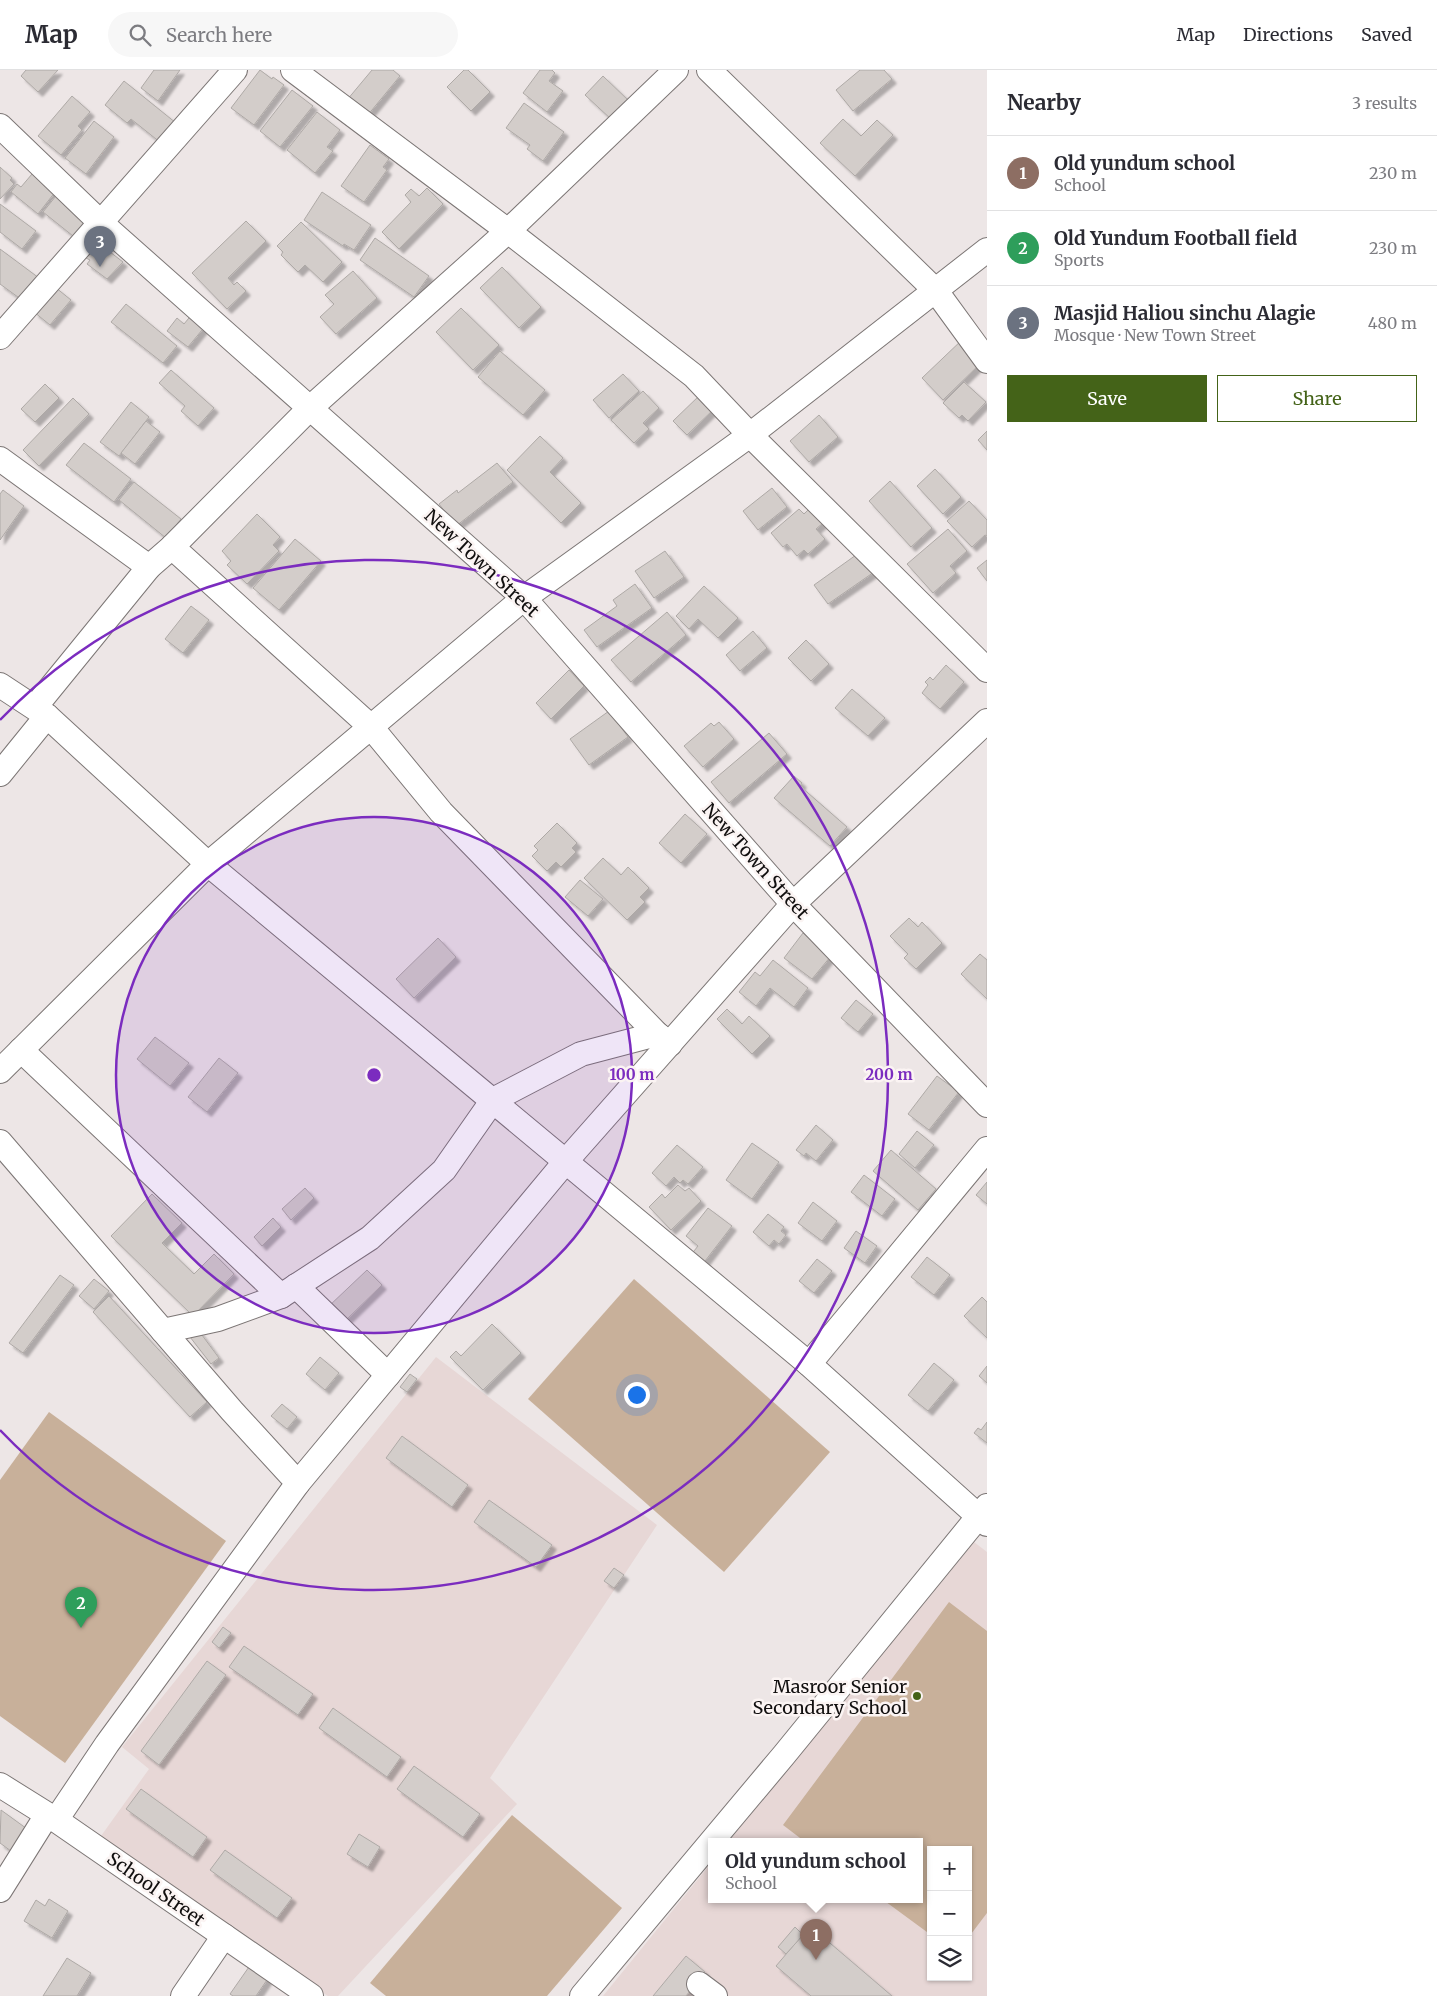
<!DOCTYPE html>
<meta charset="utf-8">
<style>
:root{--surface:#fff;--page:#f7f7f7;--text:#2b2b33;--muted:#7c7c81;--line:#e1e1e2;--accent:#446318}
body{margin:0;font-family:Merriweather,serif;background:var(--page);color:var(--text)}
.controls{position:absolute;right:15px;bottom:15px;display:grid;overflow:hidden;border-radius:0px;box-shadow:0 1px 4px #0004}
.controls button{width:45px;height:45px;display:grid;place-items:center;padding:0;border:0;border-bottom:1px solid var(--line);background:var(--surface);color:var(--text);font:25px sans-serif}
.you{position:absolute;left:636px;top:1324px;width:18px;height:18px;margin:-12px;border:4px solid #fff;border-radius:50%;background:#1a73e8;box-shadow:0 0 0 8px #1a73e833}
.badge{display:grid;place-items:center;width:32px;height:32px;border-radius:50%;background:var(--accent);color:#fff;font-size:16px;font-weight:700}
.pin{position:absolute;translate:-50% -41px;filter:drop-shadow(0 1px 2px #0008)}
.pin::after{content:'';position:absolute;top:26px;width:18px;height:15px;background:inherit;clip-path:polygon(0 0,100% 0,50% 100%)}
.popup{position:absolute;left:708px;top:1768px;width:215px;height:65px;box-sizing:border-box;display:grid;place-content:center;border-radius:0px;background:var(--surface);filter:drop-shadow(0 1px 4px #0005);font-size:16px;white-space:nowrap;color:var(--muted)}
.popup b{font-size:19px;color:var(--text)}
.popup::after{content:'';position:absolute;left:50%;top:100%;margin-left:-10px;border:10px solid transparent;border-top-color:var(--surface)}
.list{margin:0;padding:0;list-style:none}
h2{display:flex;justify-content:space-between;align-items:center;height:65px;margin:0;padding:0 20px;font-size:21px}
h2 small{font-size:16px;font-weight:400;color:var(--muted)}
.list li{display:grid;grid-template-columns:32px 1fr auto;gap:15px;align-items:center;box-sizing:border-box;height:75px;padding:0 20px;border-top:1px solid var(--line)}
.list b{display:block;font-size:19px;white-space:nowrap}
.list p{margin:0;font-size:16px;white-space:nowrap;color:var(--muted)}
.list em{font-size:16px;font-style:normal;color:var(--muted)}
.actions{display:flex;gap:10px;padding:15px 20px}
.actions a{flex:1;padding:11px 0;border:1px solid var(--accent);border-radius:0px;text-align:center;font-size:18px;color:var(--accent)}
.actions .main{background:var(--accent);color:#fff}
.icon{flex:none;width:28px;height:28px;fill:none;stroke:currentColor;stroke-width:2;stroke-linecap:round;stroke-linejoin:round}
.map{position:relative;flex:none;width:987px;height:1926px;overflow:hidden}
header{display:flex;align-items:center;gap:30px;box-sizing:border-box;height:70px;padding:0 25px;background:var(--surface);border-bottom:1px solid var(--line)}
header strong{font-size:24px}
nav{display:flex;gap:28px;margin-inline-start:auto;font-size:18px}
.search{width:350px;height:45px;background:var(--page);display:flex;align-items:center;gap:12px;box-sizing:border-box;padding:0 18px;border-radius:28px;color:var(--muted);font-size:19px}
main{display:flex}
aside{flex:1;background:var(--surface)}
.map>svg:first-child{display:block}
.built{fill:#e7d7d6;fill-rule:evenodd}
.grass{fill:#c8b09a}
.building{fill:#d3cdca;stroke:#aea9a6;filter:url(#shadow)}
.lines{fill:none;stroke-linecap:round;stroke-linejoin:round}
.minor-casing{stroke:#7c7675;stroke-width:26}
.minor{stroke:#fff;stroke-width:24}
.ring{fill:none;stroke:#7b2cbf;stroke-width:2.5}
.poi-dot{fill:#446318;stroke:#fbf4f3;stroke-width:2}
.labels{text-anchor:middle;dominant-baseline:central;stroke-width:5;stroke-linejoin:round;paint-order:stroke}
.street-label{font-size:18px;fill:#110f0f;stroke:#fbf4f3}
.poi-label{font-size:18px;fill:#110f0f;stroke:#fbf4f3;text-anchor:end}
.centre{fill:#7b2cbf;stroke:#fbf4f3;stroke-width:2.5}
.ring-label{font-size:15px;text-anchor:middle;font-weight:bold;fill:#7b2cbf;stroke:#fbf4f3;stroke-width:5;stroke-linejoin:round;paint-order:stroke}
</style>
<header>
<strong>Map</strong>
<div class="search"><svg class="icon" aria-label="search" viewBox="0 0 24 24"><circle cx="10" cy="10" r="6"/><path d="M15 15l6 6"/></svg>Search here</div>
<nav><a>Map</a><a>Directions</a><a>Saved</a></nav>
</header>
<main>
<div class="map">
<svg width="987" height="1926" viewBox="0 0 987 1926">
<defs>
<filter id="shadow"><feDropShadow dx="4.5" dy="4.5" stdDeviation="1" flood-color="#0004"/></filter>
</defs>
<rect width="100%" height="100%" fill="#ede6e6"/>
<g class="built">
<path d="M436,1287L657,1455L490,1708L517,1734L338,1926H328L96,1773L149,1699L122,1677Z"/>
<path d="M974,1472L987,1482V1926H603L712,1792V1829H920V1771H729ZM931,1780H968V1907H931Z"/>
</g>
<g class="grass">
<path d="M634,1209L830,1382L724,1502L528,1329Z"/>
<path d="M49,1342L226,1471L65,1693L0,1646V1410Z"/>
<path d="M949,1532L987,1561V1843L968,1868V1780H931V1865L882,1829H920V1771H804L783,1755Z"/>
<path d="M512,1745L622,1838L547,1926H386L370,1913Z"/>
</g>
<g class="building">
<path d="M26,0H58L38,22L21,6Z"/>
<path d="M154,0H180L158,31L141,18Z"/>
<path d="M260,0L272,9L273,7L284,15L254,55L231,38Z"/>
<path d="M372,0H393L400,6L367,46L347,30Z"/>
<path d="M464,0H468L490,22L471,41L447,17Z"/>
<path d="M540,0H552L555,3L549,11L563,21L547,42L523,23Z"/>
<path d="M860,0H884L892,9L853,41L836,20Z"/>
<path d="M603,6L629,31L612,50L585,25Z"/>
<path d="M124,11L176,53L161,73L131,49L127,53L105,35Z"/>
<path d="M292,20L313,36L280,77L260,61Z"/>
<path d="M72,26L90,42L78,56L82,60L61,85L38,66Z"/>
<path d="M524,33L564,62L543,91L527,79L530,75L506,58Z"/>
<path d="M317,42L340,60L327,77L333,81L315,103L287,80Z"/>
<path d="M843,49L861,66L877,50L893,65L855,106L820,73Z"/>
<path d="M94,51L114,67L86,104L65,88Z"/>
<path d="M370,75L389,89L383,97L387,100L364,132L341,116Z"/>
<path d="M0,97L12,108L10,110L14,114L0,129Z"/>
<path d="M32,104L44,114L59,117L38,144L11,122L17,114L21,117Z"/>
<path d="M427,118L443,134L399,179L382,162L411,132L405,125L411,119L419,126Z"/>
<path d="M60,121L90,145L73,166L43,142Z"/>
<path d="M322,122L371,155L354,180L344,174L343,176L304,150Z"/>
<path d="M0,134L36,161L22,179L0,162Z"/>
<path d="M246,151L266,171L228,208L234,215L237,212L246,221L227,239L192,203Z"/>
<path d="M301,152L342,192L323,212L305,195L298,202L281,185L283,182L277,176Z"/>
<path d="M375,168L429,206L414,227L360,190Z"/>
<path d="M101,175L123,192L107,209L87,194L90,190L86,188L95,176L99,178Z"/>
<path d="M0,179L39,208L22,230L0,214Z"/>
<path d="M502,197L541,237L519,258L480,218Z"/>
<path d="M353,201L377,228L336,264L320,247L334,234L325,225Z"/>
<path d="M55,217L71,230L50,255L34,242Z"/>
<path d="M126,234L177,276L163,293L111,252Z"/>
<path d="M461,238L499,275L473,300L436,262Z"/>
<path d="M193,243L207,254L188,277L167,261L177,248L184,254Z"/>
<path d="M964,268L984,290L943,330L922,308Z"/>
<path d="M500,281L545,320L523,345L478,307Z"/>
<path d="M171,300L214,338L198,356L181,341L185,336L159,313Z"/>
<path d="M623,304L639,321L609,348L593,330Z"/>
<path d="M964,312L986,332L968,351L962,345L959,348L943,333Z"/>
<path d="M45,314L59,328L35,352L21,339Z"/>
<path d="M643,321L659,338L643,353L649,359L634,373L611,350Z"/>
<path d="M701,324L715,338L687,365L673,351Z"/>
<path d="M73,328L89,344L39,396L23,380Z"/>
<path d="M131,332L149,347L119,386L100,372Z"/>
<path d="M819,345L838,367L809,392L790,371Z"/>
<path d="M146,351L160,362L135,394L121,383Z"/>
<path d="M987,361V380L978,370Z"/>
<path d="M540,366L563,388L550,402L581,433L561,453L507,400Z"/>
<path d="M84,373L131,409L114,432L66,395Z"/>
<path d="M497,393L513,412L456,456L439,434L457,420L458,423Z"/>
<path d="M935,399L961,427L943,444L917,416Z"/>
<path d="M890,411L932,458L911,477L869,431Z"/>
<path d="M134,412L181,449L166,468L119,430Z"/>
<path d="M772,418L787,437L758,460L743,441Z"/>
<path d="M3,420L24,436L0,470V424Z"/>
<path d="M969,431L987,450V466L985,465L972,477L947,451Z"/>
<path d="M810,438L823,453L816,459L825,469L808,484L804,480L797,486L787,474L783,477L771,463L799,439L804,444Z"/>
<path d="M257,444L280,467L273,475L279,481L247,514L227,495L231,491L222,481Z"/>
<path d="M948,459L967,481L950,496L956,503L933,523L907,494Z"/>
<path d="M295,469L321,491L279,540L253,518Z"/>
<path d="M863,480L877,500L828,534L814,515Z"/>
<path d="M665,481L684,507L654,528L635,501Z"/>
<path d="M987,490V511L977,498Z"/>
<path d="M635,514L652,538L597,577L584,560L617,536L613,530Z"/>
<path d="M704,516L738,548L718,568L698,549L689,559L676,546Z"/>
<path d="M191,536L209,550L183,583L165,569Z"/>
<path d="M667,542L686,565L631,612L611,590Z"/>
<path d="M753,561L767,578L740,601L726,585Z"/>
<path d="M806,570L829,594L811,611L788,588Z"/>
<path d="M946,595L964,612L940,639L922,623L928,615L925,612L930,607L933,610Z"/>
<path d="M569,600L584,616L551,649L536,633Z"/>
<path d="M852,619L885,648L868,666L835,638Z"/>
<path d="M609,641L628,667L589,695L570,669Z"/>
<path d="M719,652L734,669L703,697L684,676L711,653L714,656Z"/>
<path d="M769,663L787,684L729,733L711,712Z"/>
<path d="M794,706L802,713L800,716L847,757L830,776L774,728Z"/>
<path d="M685,744L707,764L681,793L659,773Z"/>
<path d="M557,753L577,773L572,778L576,782L561,797L556,792L547,801L532,786L538,780L534,776Z"/>
<path d="M603,788L621,805L628,797L649,818L640,827L645,832L627,850L584,808Z"/>
<path d="M580,810L603,829L588,846L565,827Z"/>
<path d="M909,848L918,857L922,852L942,873L916,899L904,888L908,884L890,866Z"/>
<path d="M803,863L831,886L812,909L784,888Z"/>
<path d="M438,868L456,887L414,928L396,909Z"/>
<path d="M980,884L987,890V929L961,904Z"/>
<path d="M773,890L808,918L794,937L770,918L756,936L739,922L755,902L760,906Z"/>
<path d="M856,930L873,944L858,962L841,948Z"/>
<path d="M727,939L742,954L749,946L770,966L752,984L717,949Z"/>
<path d="M155,967L189,993L170,1016L137,989Z"/>
<path d="M219,988L238,1003L207,1042L188,1027Z"/>
<path d="M937,1006L959,1022L929,1060L908,1044Z"/>
<path d="M816,1055L833,1070L816,1091L806,1083L804,1086L796,1080Z"/>
<path d="M917,1061L934,1075L915,1098L899,1084Z"/>
<path d="M752,1073L779,1092L752,1129L726,1110Z"/>
<path d="M677,1075L703,1097L688,1114L683,1110L680,1113L674,1107L666,1116L652,1103Z"/>
<path d="M891,1080L936,1119L918,1140L873,1101Z"/>
<path d="M864,1105L895,1129L882,1146L851,1122Z"/>
<path d="M987,1112V1134L976,1125Z"/>
<path d="M678,1115L685,1121L689,1118L701,1131L671,1160L649,1137L662,1124L665,1128Z"/>
<path d="M305,1118L314,1128L291,1150L282,1139Z"/>
<path d="M152,1124L182,1153L162,1173L194,1204L214,1184L234,1204L193,1246L111,1166Z"/>
<path d="M813,1132L837,1151L822,1171L798,1153Z"/>
<path d="M708,1138L732,1156L702,1195L690,1186L698,1176L686,1166Z"/>
<path d="M768,1144L784,1157L781,1161L786,1165L779,1174L774,1170L769,1176L753,1162Z"/>
<path d="M273,1148L281,1157L262,1176L254,1167Z"/>
<path d="M856,1161L877,1176L865,1193L844,1178Z"/>
<path d="M927,1187L950,1205L934,1225L911,1207Z"/>
<path d="M817,1189L832,1201L814,1223L799,1211Z"/>
<path d="M367,1200L382,1215L344,1252L329,1236Z"/>
<path d="M60,1205L74,1215L23,1283L9,1273Z"/>
<path d="M94,1209L109,1221L94,1239L79,1226Z"/>
<path d="M109,1226L207,1332L190,1347L93,1242Z"/>
<path d="M982,1227L987,1232V1268L964,1246Z"/>
<path d="M492,1254L521,1283L483,1320L450,1287L456,1281L461,1286Z"/>
<path d="M199,1261L219,1288L211,1294L190,1267Z"/>
<path d="M320,1287L339,1303L325,1320L306,1304Z"/>
<path d="M934,1293L954,1310L928,1341L908,1325Z"/>
<path d="M987,1296V1313L979,1306Z"/>
<path d="M410,1304L417,1309L407,1322L400,1317Z"/>
<path d="M282,1334L297,1347L287,1359L271,1346Z"/>
<path d="M987,1352V1373L974,1363L978,1358L981,1360Z"/>
<path d="M402,1366L468,1415L452,1437L386,1388Z"/>
<path d="M489,1430L552,1475L536,1497L474,1452Z"/>
<path d="M614,1498L624,1505L614,1518L604,1511Z"/>
<path d="M223,1557L231,1563L219,1578L212,1572Z"/>
<path d="M244,1576L313,1624L298,1645L229,1597Z"/>
<path d="M207,1591L226,1605L159,1695L141,1681Z"/>
<path d="M333,1638L401,1687L387,1707L319,1658Z"/>
<path d="M414,1696L480,1744L463,1767L397,1719Z"/>
<path d="M141,1719L207,1767L193,1787L126,1739Z"/>
<path d="M1,1740L34,1764L15,1784L0,1773Z"/>
<path d="M359,1764L380,1777L368,1797L347,1784Z"/>
<path d="M225,1780L292,1828L277,1848L210,1800Z"/>
<path d="M49,1829L68,1841L52,1868L24,1851L36,1830L45,1836Z"/>
<path d="M810,1856L892,1926H811L776,1896Z"/>
<path d="M795,1857L803,1865L786,1884L778,1877Z"/>
<path d="M686,1886L705,1902L686,1926H653Z"/>
<path d="M67,1888L91,1903L77,1926H43Z"/>
<path d="M251,1894L269,1907L256,1926H233L230,1924Z"/>
</g>
<g class="lines">
<defs>
<g id="minor">
<path d="M293,0L508,161L694,306L750,365L987,600"/>
<path d="M709,0L936,221L987,291"/>
<path d="M0,56L100,152L524,528L793,834L987,1035"/>
<path d="M0,267L235,0"/>
<path d="M0,389L149,497"/>
<path d="M172,477L371,657L441,742L657,964L670,974"/>
<path d="M0,615L47,646L208,794L809,1294L987,1454"/>
<path d="M35,637L149,497L172,477L309,339L508,161L676,0"/>
<path d="M0,704L47,646"/>
<path d="M21,980L281,1226"/>
<path d="M0,1001L208,794L524,528L750,365L987,180"/>
<path d="M0,1072L232,1341L298,1413L107,1674L56,1750"/>
<path d="M296,1216L388,1305"/>
<path d="M163,1261L218,1249L281,1226L370,1168L444,1100L493,1030L581,984L657,964"/>
<path d="M809,1294L987,1079"/>
<path d="M298,1413L566,1091L793,834L987,651"/>
<path d="M0,1715L56,1750L311,1926"/>
<path d="M0,1820L47,1745"/>
<path d="M699,1914L715,1926"/>
<path d="M183,1926L224,1866"/>
<path d="M582,1926L784,1685L987,1436"/>
</g>
</defs>
<use href="#minor" class="minor-casing"/>
<use href="#minor" class="minor"/>
</g>
<circle cx="374" cy="1005" r="258" fill="#7b2cbf" fill-opacity=".12"/>
<g class="ring">
<circle cx="374" cy="1005" r="258"/>
<path d="M0 650A515 515 0 1 1 0 1360"/>
</g>
<circle class="poi-dot" cx="917" cy="1626" r="5"/>
<g class="labels">
<g class="street-label">
<text transform="translate(482 493) rotate(43)">New Town Street</text>
<text transform="translate(756 791) rotate(48)">New Town Street</text>
<text transform="translate(156 1819) rotate(35)">School Street</text>
</g>
<g class="poi-label">
<text x="907" y="1616">Masroor Senior<tspan x="907" dy="21">Secondary School</tspan></text>
</g>
</g>
<circle cx="374" cy="1005" r="8" class="centre"/>
<g class="ring-label">
<text x="632" y="1010">100 m</text>
<text x="889" y="1010">200 m</text>
</g>
</svg>
<div class="controls">
<button>+</button>
<button>−</button>
<button><svg class="icon" aria-label="layers" viewBox="0 0 24 24"><path d="M12 4l9 5-9 5-9-5zM3 14l9 5 9-5"/></svg></button>
</div>
<div class="you"></div>
<div class="pin badge" style="left:816px;top:1890px;background:#8d6e63">1</div>
<div class="popup"><b>Old yundum school</b>School</div>
<div class="pin badge" style="left:81px;top:1558px;background:#2e9e5b">2</div>
<div class="pin badge" style="left:100px;top:197px;background:#6b7280">3</div>
</div>
<aside>
<h2>Nearby<small>3 results</small></h2>
<ul class="list">
<li><span class="badge" style="background:#8d6e63">1</span><div><b>Old yundum school</b><p>School</p></div><em>230 m</em></li>
<li><span class="badge" style="background:#2e9e5b">2</span><div><b>Old Yundum Football field</b><p>Sports</p></div><em>230 m</em></li>
<li><span class="badge" style="background:#6b7280">3</span><div><b>Masjid Haliou sinchu Alagie</b><p>Mosque · New Town Street</p></div><em>480 m</em></li>
</ul>
<div class="actions"><a class="main">Save</a><a>Share</a></div>
</aside>
</main>
